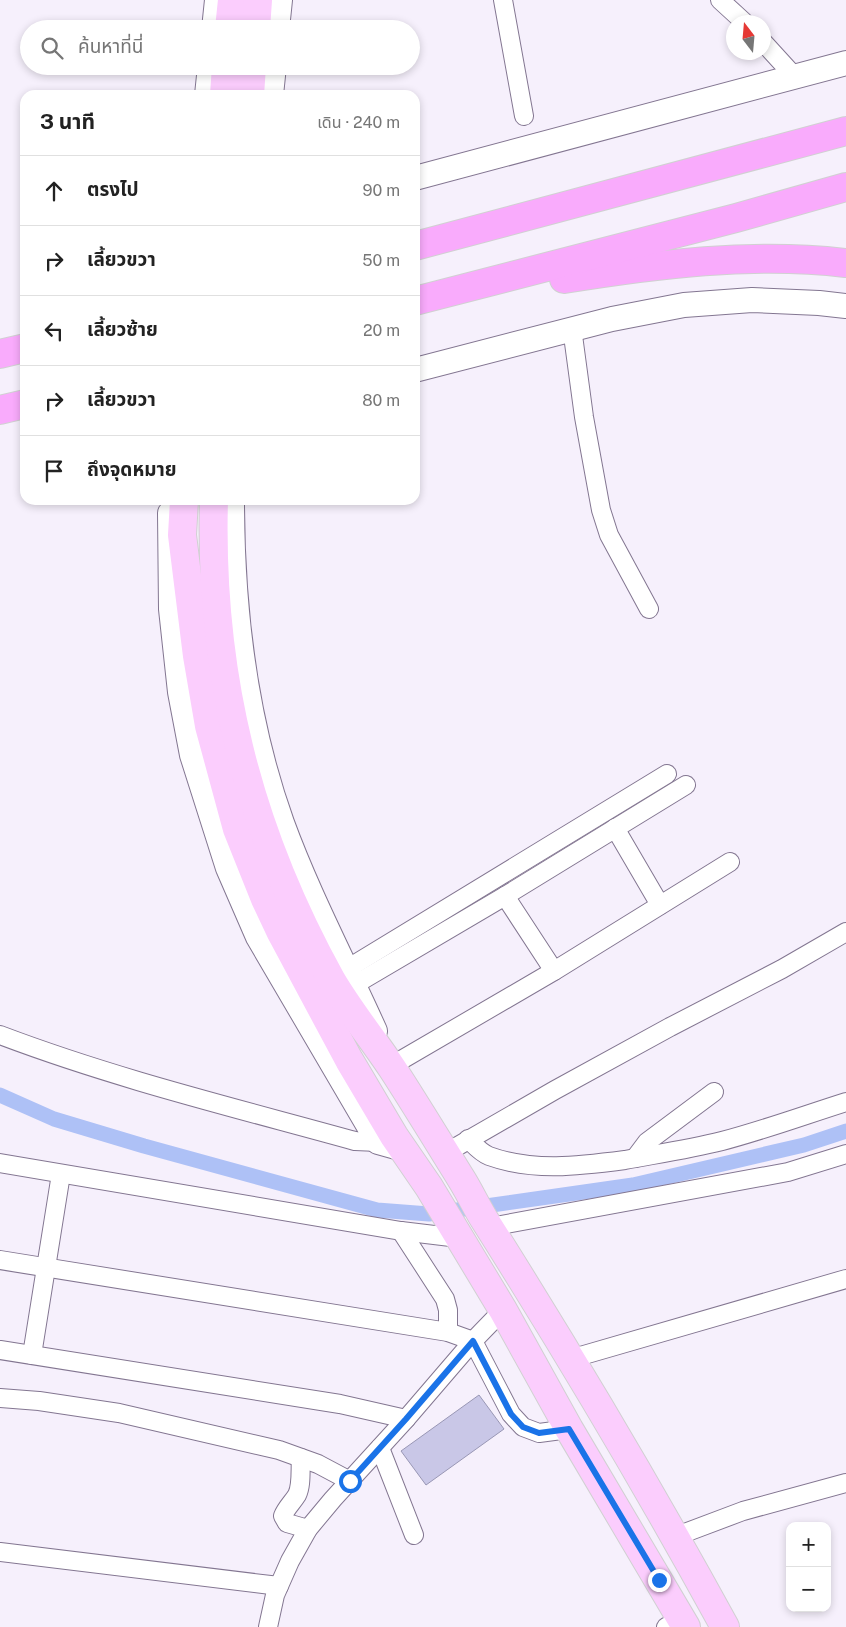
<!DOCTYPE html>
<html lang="th">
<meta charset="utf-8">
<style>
:root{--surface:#fff;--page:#f2f2f2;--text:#222;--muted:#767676;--line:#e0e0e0}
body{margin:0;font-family:"Public Sans","Noto Sans Thai",sans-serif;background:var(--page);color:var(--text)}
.controls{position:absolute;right:15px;bottom:15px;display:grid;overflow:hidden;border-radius:10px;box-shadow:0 2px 8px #0003}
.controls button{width:45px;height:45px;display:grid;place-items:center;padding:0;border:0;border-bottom:1px solid var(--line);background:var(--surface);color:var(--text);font:25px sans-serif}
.compass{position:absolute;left:726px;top:15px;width:45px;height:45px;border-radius:50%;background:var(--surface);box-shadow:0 2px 8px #0003;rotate:344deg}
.stop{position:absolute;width:15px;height:15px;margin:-11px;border:4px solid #1a73e8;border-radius:50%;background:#fff}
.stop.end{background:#1a73e8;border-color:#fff;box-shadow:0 1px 5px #0008}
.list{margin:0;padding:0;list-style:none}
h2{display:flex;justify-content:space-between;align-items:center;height:65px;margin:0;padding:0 20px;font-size:21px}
h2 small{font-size:16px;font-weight:400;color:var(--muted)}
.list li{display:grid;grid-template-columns:32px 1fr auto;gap:15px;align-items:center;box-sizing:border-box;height:70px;padding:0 20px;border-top:1px solid var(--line)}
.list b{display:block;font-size:19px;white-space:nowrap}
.list em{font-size:16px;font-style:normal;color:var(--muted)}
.icon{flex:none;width:28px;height:28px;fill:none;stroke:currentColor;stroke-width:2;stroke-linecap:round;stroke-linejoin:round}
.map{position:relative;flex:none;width:846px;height:1627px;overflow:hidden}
.search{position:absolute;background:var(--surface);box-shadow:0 2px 8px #0003;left:20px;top:20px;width:400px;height:55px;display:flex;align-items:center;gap:12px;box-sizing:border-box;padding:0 18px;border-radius:28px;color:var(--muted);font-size:19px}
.panel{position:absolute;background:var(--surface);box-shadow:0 2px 8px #0003;left:20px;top:90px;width:400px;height:415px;border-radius:15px}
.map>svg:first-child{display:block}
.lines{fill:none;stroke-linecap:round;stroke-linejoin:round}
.canal{stroke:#aec1f6;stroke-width:15}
.building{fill:#c9c7e7;stroke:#9997b5}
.street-casing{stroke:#837691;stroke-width:20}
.secondary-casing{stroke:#837691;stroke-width:26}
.primary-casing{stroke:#d1d0d2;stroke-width:30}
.highway-casing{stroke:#d1d0d2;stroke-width:30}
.street{stroke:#fff;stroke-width:18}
.secondary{stroke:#fff;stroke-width:24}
.primary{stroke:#fbcdfd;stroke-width:28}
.highway{stroke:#f9abfc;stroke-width:28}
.route{stroke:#1a73e8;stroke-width:6}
</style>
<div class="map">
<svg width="846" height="1627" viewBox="0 0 846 1627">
<rect width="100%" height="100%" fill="#f6f0fc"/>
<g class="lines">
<path class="canal" d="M0,1095L54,1119L144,1146L377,1210L429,1214L633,1185L804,1145L846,1131"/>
</g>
<path class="building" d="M479,1395L504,1429L426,1485L401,1451Z"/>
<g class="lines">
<defs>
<g id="street">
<path d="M503,0L524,116"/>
<path d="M720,0L744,22"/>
<path d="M764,43L795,77"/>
<path d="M572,328L584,417L601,510L609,535L649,609"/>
<path d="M615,828L660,905"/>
<path d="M505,896L554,971"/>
<path d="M347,969L667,774"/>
<path d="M354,985L505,896L686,785"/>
<path d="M0,1035C116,1079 236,1108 355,1141L378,1142"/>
<path d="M391,1066L554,971L730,862"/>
<path d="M468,1139C474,1145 481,1153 489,1156C533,1172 579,1166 625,1160C657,1154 690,1149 722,1141C764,1130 805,1115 846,1102"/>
<path d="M444,1154L555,1090L670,1027L782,969L846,932"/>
<path d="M635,1158L647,1142L714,1092"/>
<path d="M0,1163L401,1231L459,1238"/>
<path d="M490,1227L788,1172L846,1154"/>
<path d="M401,1231L445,1299L448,1310V1332"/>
<path d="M0,1260L448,1332L473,1341L511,1414L523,1427L539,1433L569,1429"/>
<path d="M0,1350L340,1404L406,1419"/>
<path d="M32,1355L61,1174"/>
<path d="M570,1359L846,1279"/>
<path d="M0,1398L39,1401L119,1413L279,1450L318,1464L350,1481"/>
<path d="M380,1448L414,1535"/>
<path d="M301,1458C300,1469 302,1485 297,1495C292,1503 286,1508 283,1516L287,1523L308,1529"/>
<path d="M674,1537L743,1511L846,1483"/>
<path d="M0,1552L279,1586"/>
<path d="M268,1627L275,1595L290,1561L308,1529L333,1499L406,1419L473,1341L503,1310"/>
<path d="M666,1627L682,1619"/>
</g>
<g id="secondary">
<path d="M214,29L217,0"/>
<path d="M277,29L280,0"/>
<path d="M207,95L210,66"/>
<path d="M271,95L274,66"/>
<path d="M415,178L846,63"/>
<path d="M415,370L612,319L684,305L752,300L819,303L846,306"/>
<path d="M232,500C232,609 245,720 282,823C308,894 344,962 375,1031"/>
<path d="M170,513L171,609L180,692L192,755L228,868L258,937L378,1142L403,1149"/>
</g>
<g id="primary">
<path d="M229,29L232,0"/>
<path d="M256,29L258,0"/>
<path d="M224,95L226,66"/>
<path d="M250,95L252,66"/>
<path d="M184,500L182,535L197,656L209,726L237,829L265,899L281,933L349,1060L394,1136L429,1187L503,1310L569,1429L686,1627"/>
<path d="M214,500C209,673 247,827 331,979C349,1010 372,1038 392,1068C416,1105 439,1143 462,1180C470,1193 476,1206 484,1219C568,1352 649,1488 725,1627"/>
</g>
<g id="highway">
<path d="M415,246L846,131"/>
<path d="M564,279C657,264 752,252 846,263"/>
<path d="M415,301L736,218L846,187"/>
<path d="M0,354L25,348"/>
<path d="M0,410L25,404"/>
</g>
</defs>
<use href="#street" class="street-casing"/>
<use href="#secondary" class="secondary-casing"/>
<use href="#primary" class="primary-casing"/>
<use href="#highway" class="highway-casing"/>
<use href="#street" class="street"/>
<use href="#secondary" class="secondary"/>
<use href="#primary" class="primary"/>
<use href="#highway" class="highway"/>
</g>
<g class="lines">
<path class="route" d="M350,1481L406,1419L473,1341L511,1414L523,1427L539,1433L569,1429L659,1580"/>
</g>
</svg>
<div class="controls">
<button>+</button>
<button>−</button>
</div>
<svg class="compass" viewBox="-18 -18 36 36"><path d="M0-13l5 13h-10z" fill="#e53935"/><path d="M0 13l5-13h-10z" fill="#767676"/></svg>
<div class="stop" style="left:350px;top:1481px"></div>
<div class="stop end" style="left:659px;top:1580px"></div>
<div class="search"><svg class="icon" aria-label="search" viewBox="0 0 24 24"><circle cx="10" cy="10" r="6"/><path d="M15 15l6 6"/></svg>ค้นหาที่นี่</div>
<section class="panel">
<h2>3 นาที<small>เดิน · 240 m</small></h2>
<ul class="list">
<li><svg class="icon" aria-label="ahead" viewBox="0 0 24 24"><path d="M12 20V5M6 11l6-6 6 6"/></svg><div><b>ตรงไป</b></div><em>90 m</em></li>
<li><svg class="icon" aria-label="right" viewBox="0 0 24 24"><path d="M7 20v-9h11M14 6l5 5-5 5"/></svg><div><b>เลี้ยวขวา</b></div><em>50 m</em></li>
<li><svg class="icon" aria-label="left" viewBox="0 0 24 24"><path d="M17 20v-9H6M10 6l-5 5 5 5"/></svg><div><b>เลี้ยวซ้าย</b></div><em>20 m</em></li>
<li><svg class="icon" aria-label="right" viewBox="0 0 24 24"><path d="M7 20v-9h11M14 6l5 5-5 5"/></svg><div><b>เลี้ยวขวา</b></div><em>80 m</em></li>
<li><svg class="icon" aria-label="arrive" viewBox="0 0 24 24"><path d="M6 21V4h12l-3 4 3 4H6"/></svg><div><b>ถึงจุดหมาย</b></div></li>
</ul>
</section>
</div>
